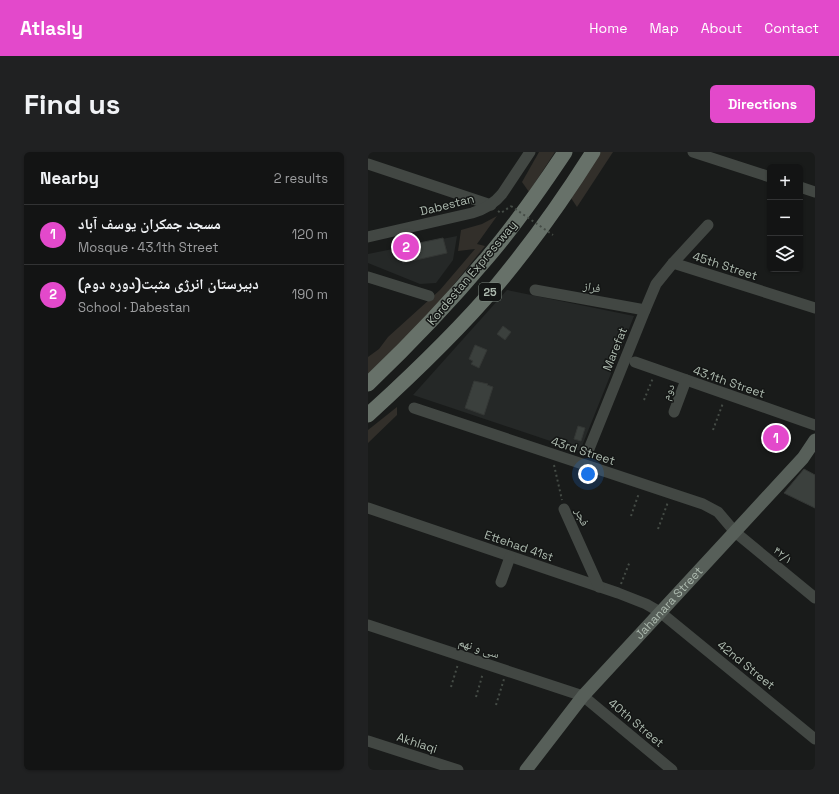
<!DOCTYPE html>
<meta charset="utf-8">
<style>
:root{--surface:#131414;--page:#202122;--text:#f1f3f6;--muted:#9d9ea0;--line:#323334;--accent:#e349cb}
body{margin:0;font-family:"Space Grotesk","Noto Naskh Arabic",sans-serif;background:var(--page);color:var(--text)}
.controls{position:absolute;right:12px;top:12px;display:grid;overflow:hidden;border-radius:6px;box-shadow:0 1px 3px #0004}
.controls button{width:36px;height:36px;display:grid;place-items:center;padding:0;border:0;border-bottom:1px solid var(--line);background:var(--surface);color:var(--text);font:20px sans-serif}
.you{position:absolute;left:220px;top:322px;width:14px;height:14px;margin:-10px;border:3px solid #fff;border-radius:50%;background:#1a73e8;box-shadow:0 0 0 6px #1a73e833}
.badge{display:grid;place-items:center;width:26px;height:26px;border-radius:50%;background:var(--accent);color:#fff;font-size:13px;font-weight:700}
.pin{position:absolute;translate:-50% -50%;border:2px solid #fff;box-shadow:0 1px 4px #0006}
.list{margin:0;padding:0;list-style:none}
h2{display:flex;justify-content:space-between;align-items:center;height:52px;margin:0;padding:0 16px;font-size:17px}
h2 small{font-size:13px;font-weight:400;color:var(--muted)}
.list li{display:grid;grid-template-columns:26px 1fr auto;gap:12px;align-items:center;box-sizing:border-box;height:60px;padding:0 16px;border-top:1px solid var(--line)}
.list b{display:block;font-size:15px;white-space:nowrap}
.list p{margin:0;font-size:13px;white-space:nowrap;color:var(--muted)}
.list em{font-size:13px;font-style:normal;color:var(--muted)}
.icon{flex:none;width:22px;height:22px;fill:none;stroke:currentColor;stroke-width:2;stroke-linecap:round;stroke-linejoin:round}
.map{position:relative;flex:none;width:447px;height:618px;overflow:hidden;border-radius:6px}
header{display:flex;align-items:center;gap:24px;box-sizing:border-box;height:56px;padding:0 20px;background:var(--accent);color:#fff}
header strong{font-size:19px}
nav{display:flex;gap:22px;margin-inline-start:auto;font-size:14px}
.intro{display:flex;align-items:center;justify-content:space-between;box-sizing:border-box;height:96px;padding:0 24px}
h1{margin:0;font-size:28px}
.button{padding:10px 18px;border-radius:6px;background:var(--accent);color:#fff;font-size:14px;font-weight:700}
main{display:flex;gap:24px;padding:0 24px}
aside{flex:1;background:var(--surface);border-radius:6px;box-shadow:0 1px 3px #0004}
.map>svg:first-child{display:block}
.built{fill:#252827}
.green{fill:#322f2a}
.building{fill:#3b403d;stroke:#343735}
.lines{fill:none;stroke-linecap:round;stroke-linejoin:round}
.path{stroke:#454c46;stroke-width:2;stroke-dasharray:2 3;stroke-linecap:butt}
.minor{stroke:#424743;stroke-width:11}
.major{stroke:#575f59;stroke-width:13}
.highway{stroke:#677169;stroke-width:15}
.path-bridge{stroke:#454c46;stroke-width:2;stroke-dasharray:2 3;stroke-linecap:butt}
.labels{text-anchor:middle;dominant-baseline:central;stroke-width:3;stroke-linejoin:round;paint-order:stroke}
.shield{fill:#141615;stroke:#7f8981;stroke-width:1}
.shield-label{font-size:11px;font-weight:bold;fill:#adbaaf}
.street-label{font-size:12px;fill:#adbaaf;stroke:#141615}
</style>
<header>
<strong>Atlasly</strong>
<nav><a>Home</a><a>Map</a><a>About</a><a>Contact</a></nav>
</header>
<div class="intro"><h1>Find us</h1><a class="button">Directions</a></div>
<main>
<aside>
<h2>Nearby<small>2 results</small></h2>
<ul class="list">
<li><span class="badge">1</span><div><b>مسجد جمکران یوسف آباد</b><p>Mosque · 43.1th Street</p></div><em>120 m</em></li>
<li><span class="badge">2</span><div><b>دبیرستان انرژی مثبت(دوره دوم)</b><p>School · Dabestan</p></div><em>190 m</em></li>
</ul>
</aside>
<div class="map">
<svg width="447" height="618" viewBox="0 0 447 618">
<rect width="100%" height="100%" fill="#191b1a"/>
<g class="built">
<path d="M89,84L85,108L68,131L52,132L0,111V102Z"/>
<path d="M139,138L266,164L212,299L45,243Z"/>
</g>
<g class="green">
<path d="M171,0H187L161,40L154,30Z"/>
<path d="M233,0H245L209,55L203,46Z"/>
<path d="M129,64L109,92L117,94L65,158L0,222V205L11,197L20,185L72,138L107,97L90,99L93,78L114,72Z"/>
<path d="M29,255V263L0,291V278Z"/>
</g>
<g class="building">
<path d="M75,86L79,101L35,111L32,95Z"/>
<path d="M135,174L143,180L137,188L129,182Z"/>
<path d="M107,193L119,198L111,216L103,212L105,209L101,207Z"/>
<path d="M106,229L120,232L119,233L125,235L116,263L97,256Z"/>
<path d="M210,274L217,276L213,289L206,287Z"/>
<path d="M436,317L447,323V356L416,341Z"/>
</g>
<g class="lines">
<g class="path">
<path d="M130,59L133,61L143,54"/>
<path d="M276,248L285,226"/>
<path d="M345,278L355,251"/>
<path d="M186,313L194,348"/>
<path d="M263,364L271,341"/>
<path d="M290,377L300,350"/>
<path d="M253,432L262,409"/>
<path d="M83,535L90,512"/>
<path d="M108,545L115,521"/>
<path d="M128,553L136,527"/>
</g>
<g class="minor">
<path d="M325,0L402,25"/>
<path d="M0,12L123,53"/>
<path d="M432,35L447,40"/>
<path d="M0,85L104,61C117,57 126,52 134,42L162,0"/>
<path d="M305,111L447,156"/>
<path d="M0,125L61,144"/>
<path d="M167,138L277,158"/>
<path d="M267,210L447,273"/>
<path d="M46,256L335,352L350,360L367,380L447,446"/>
<path d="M306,260L318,228"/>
<path d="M221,297L277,158L288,132L305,111L340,73"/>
<path d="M0,356L250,441L278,452L292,460L447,587"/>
<path d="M196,357L231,435"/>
<path d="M133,430L142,405"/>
<path d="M0,473L215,544L304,618"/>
<path d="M0,589L90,618"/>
</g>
<path class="major" id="s1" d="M158,618L215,544L435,306L447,288"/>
<g class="highway">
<path d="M0,232C42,192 82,150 119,106C147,73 173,36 197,0"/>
<path d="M0,263C45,222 90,179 129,133C164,91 196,46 225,0"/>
</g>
<path class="path-bridge" d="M143,54L185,83"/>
</g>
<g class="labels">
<rect class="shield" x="111" y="131" width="22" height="18" rx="3"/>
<g class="shield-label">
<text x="122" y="140">25</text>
</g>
<g class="street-label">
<text transform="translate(79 53) rotate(-14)">Dabestan</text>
<text transform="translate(357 114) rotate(18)">45th Street</text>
<text transform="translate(104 121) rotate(-50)">Kordestan Expressway</text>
<text transform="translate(224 135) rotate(11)">فراز</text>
<text transform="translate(247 197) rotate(-68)">Marefat</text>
<text transform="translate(361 230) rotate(19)">43.1th Street</text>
<text transform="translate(300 240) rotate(-69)">دوم</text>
<text transform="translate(215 299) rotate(18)">43rd Street</text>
<text transform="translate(214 365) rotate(66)">فجر</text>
<text transform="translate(151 394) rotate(19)">Ettehad 41st</text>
<text transform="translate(415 403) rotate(39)">۴۲/۱</text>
<text stroke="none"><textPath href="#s1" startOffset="220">Jahanara Street</textPath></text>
<text transform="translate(111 496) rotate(18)">سی و نهم</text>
<text transform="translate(378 513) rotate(39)">42nd Street</text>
<text transform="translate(268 571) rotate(40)">40th Street</text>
<text transform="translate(49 591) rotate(18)">Akhlaqi</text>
</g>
</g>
</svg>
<div class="controls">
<button>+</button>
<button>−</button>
<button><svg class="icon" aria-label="layers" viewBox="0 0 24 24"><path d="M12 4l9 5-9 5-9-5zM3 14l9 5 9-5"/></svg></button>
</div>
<div class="you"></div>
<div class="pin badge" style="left:408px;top:286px">1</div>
<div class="pin badge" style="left:38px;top:95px">2</div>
</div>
</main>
